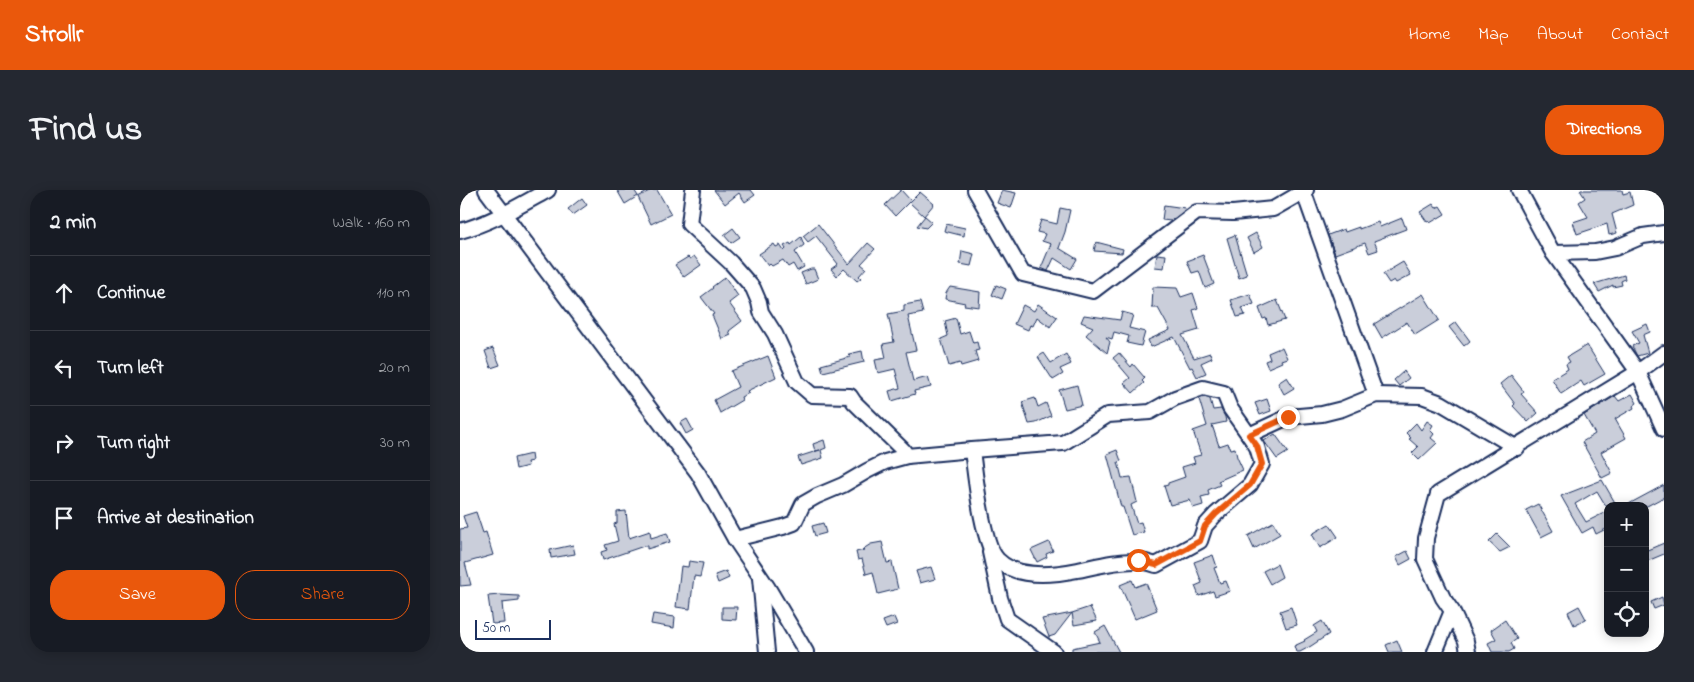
<!DOCTYPE html>
<meta charset="utf-8">
<style>
:root{--surface:#171b24;--page:#242831;--text:#f1f3f6;--muted:#9ea1a6;--line:#363941;--accent:#ea580c}
body{margin:0;font-family:"Indie Flower",sans-serif;background:var(--page);color:var(--text)}
.controls{position:absolute;right:15px;bottom:15px;display:grid;overflow:hidden;border-radius:10px;box-shadow:0 2px 12px #0003}
.controls button{width:45px;height:45px;display:grid;place-items:center;padding:0;border:0;border-bottom:1px solid var(--line);background:var(--surface);color:var(--text);font:25px sans-serif}
.scale{position:absolute;left:15px;bottom:12px;width:76px;box-sizing:border-box;padding-left:5px;border:2px solid #1b2f5e;border-top:0;font-size:14px;line-height:18px;white-space:nowrap;color:#1b2f5e;-webkit-text-stroke:4px #fff;paint-order:stroke}
.stop{position:absolute;width:15px;height:15px;margin:-11px;border:4px solid #ea580c;border-radius:50%;background:#fff}
.stop.end{background:#ea580c;border-color:#fff;box-shadow:0 1px 5px #0008}
.list{margin:0;padding:0;list-style:none}
h2{display:flex;justify-content:space-between;align-items:center;height:65px;margin:0;padding:0 20px;font-size:21px}
h2 small{font-size:16px;font-weight:400;color:var(--muted)}
.list li{display:grid;grid-template-columns:32px 1fr auto;gap:15px;align-items:center;box-sizing:border-box;height:75px;padding:0 20px;border-top:1px solid var(--line)}
.list b{display:block;font-size:19px;white-space:nowrap}
.list em{font-size:16px;font-style:normal;color:var(--muted)}
.actions{display:flex;gap:10px;padding:15px 20px}
.actions a{flex:1;padding:11px 0;border:1px solid var(--accent);border-radius:20px;text-align:center;font-size:18px;color:var(--accent)}
.actions .main{background:var(--accent);color:#fff}
.icon{flex:none;width:28px;height:28px;fill:none;stroke:currentColor;stroke-width:2;stroke-linecap:round;stroke-linejoin:round}
.map{position:relative;flex:none;width:1204px;height:462px;overflow:hidden;border-radius:20px}
header{display:flex;align-items:center;gap:30px;box-sizing:border-box;height:70px;padding:0 25px;background:var(--accent);color:#fff}
header strong{font-size:24px}
nav{display:flex;gap:28px;margin-inline-start:auto;font-size:18px}
.intro{display:flex;align-items:center;justify-content:space-between;box-sizing:border-box;height:120px;padding:0 30px}
h1{margin:0;font-size:35px}
.button{padding:12px 22px;border-radius:20px;background:var(--accent);color:#fff;font-size:18px;font-weight:700}
main{display:flex;gap:30px;padding:0 30px}
aside{flex:1;background:var(--surface);border-radius:20px;box-shadow:0 2px 12px #0003}
.map>svg:first-child{display:block}
.building{fill:#caceda;stroke:#1b2f5e}
.lines{fill:none;stroke-linecap:round;stroke-linejoin:round}
.minor-casing{stroke:#1b2f5e;stroke-width:18}
.minor{stroke:#fff;stroke-width:14}
.route{stroke:#ea580c;stroke-width:6}
</style>
<header>
<strong>Strollr</strong>
<nav><a>Home</a><a>Map</a><a>About</a><a>Contact</a></nav>
</header>
<div class="intro"><h1>Find us</h1><a class="button">Directions</a></div>
<main>
<aside>
<h2>2 min<small>Walk · 160 m</small></h2>
<ul class="list">
<li><svg class="icon" aria-label="ahead" viewBox="0 0 24 24"><path d="M12 20V5M6 11l6-6 6 6"/></svg><div><b>Continue</b></div><em>110 m</em></li>
<li><svg class="icon" aria-label="left" viewBox="0 0 24 24"><path d="M17 20v-9H6M10 6l-5 5 5 5"/></svg><div><b>Turn left</b></div><em>20 m</em></li>
<li><svg class="icon" aria-label="right" viewBox="0 0 24 24"><path d="M7 20v-9h11M14 6l5 5-5 5"/></svg><div><b>Turn right</b></div><em>30 m</em></li>
<li><svg class="icon" aria-label="arrive" viewBox="0 0 24 24"><path d="M6 21V4h12l-3 4 3 4H6"/></svg><div><b>Arrive at destination</b></div></li>
</ul>
<div class="actions"><a class="main">Save</a><a>Share</a></div>
</aside>
<div class="map">
<svg width="1204" height="462" viewBox="0 0 1204 462">
<rect width="100%" height="100%" fill="#fff"/>
<filter id="ink" filterUnits="userSpaceOnUse"><feTurbulence type="fractalNoise" baseFrequency=".02" numOctaves="2"/><feDisplacementMap in="SourceGraphic" scale="10" xChannelSelector="R" yChannelSelector="G"/><feConvolveMatrix kernelMatrix="1 2 1 2 8 2 1 2 1" color-interpolation-filters="sRGB"/></filter>
<g filter="url(#ink)">
<g class="building">
<path d="M157,0H174L178,6L165,14Z"/>
<path d="M191,0H197L211,24L191,34L178,7Z"/>
<path d="M254,0H291L295,5L285,12L279,3L265,14Z"/>
<path d="M441,0L451,11L460,2L474,14L464,26L449,12L435,26L425,15Z"/>
<path d="M542,0L556,3L551,18L537,13Z"/>
<path d="M1120,0H1162L1163,4L1170,2L1173,15L1152,24L1157,43L1149,45L1147,34L1117,44L1113,32L1128,27L1119,12L1125,8Z"/>
<path d="M122,8L127,15L113,25L108,19Z"/>
<path d="M973,14L976,18L980,16L985,24L970,33L969,31L967,32L960,22Z"/>
<path d="M704,15L725,18L724,21L711,31L702,30Z"/>
<path d="M600,18L610,20L605,42L599,58L617,69L611,79L594,68L588,81L581,78L591,54L582,51L585,44L577,42L581,30L597,34Z"/>
<path d="M465,26L472,32L466,38L457,36Z"/>
<path d="M942,28L946,39L914,51L918,60L909,63L905,53L875,64L868,45L884,39L885,42L899,37V39L918,32L920,37Z"/>
<path d="M358,34L389,74L408,53L415,59L401,74L406,78L399,86L401,88L397,91L384,79L377,86L371,79L378,74L356,46L348,52L343,46Z"/>
<path d="M486,34L505,38L504,46L484,41Z"/>
<path d="M273,38L280,47L271,53L264,45Z"/>
<path d="M796,43L803,57L794,62L787,48Z"/>
<path d="M775,45L787,85L779,88L767,48Z"/>
<path d="M341,47L344,55L335,62L344,77L337,81L333,74L328,77L323,70L312,76L310,74L308,76L299,64L314,54L316,57L320,55L324,61L326,59L324,56L330,53L331,55Z"/>
<path d="M636,52L663,59L662,63L634,61Z"/>
<path d="M502,61L514,64L511,76L500,74Z"/>
<path d="M697,64L706,65L704,78L695,77Z"/>
<path d="M743,65L754,94L745,98L739,81L732,83L727,71Z"/>
<path d="M234,66L241,75L224,87L215,75L228,67L230,69Z"/>
<path d="M943,72L951,85L936,93L934,90L929,93L923,84Z"/>
<path d="M351,79H354L358,89L346,94L341,83Z"/>
<path d="M1164,85L1165,89L1161,91L1162,95L1153,97V95L1139,102L1134,94Z"/>
<path d="M265,87L278,106L269,113L282,131L269,141L271,145L262,149L252,125L254,124L241,107L253,98L252,97Z"/>
<path d="M536,95L546,99L542,109L532,105Z"/>
<path d="M490,97L520,102L519,117L504,115L505,113L485,109L486,103Z"/>
<path d="M693,97L717,98L721,107L733,103L738,118L733,120L739,140L722,145L734,168L750,163L752,168L741,173L746,183L737,187L732,177L730,178L729,176L714,147L691,157L688,150L710,140L698,118H692Z"/>
<path d="M790,104L794,114L782,118L785,125L777,127L771,110Z"/>
<path d="M963,104L979,130L955,145L947,132L922,148L914,134Z"/>
<path d="M817,110L825,130L808,135L806,128L803,129L799,118Z"/>
<path d="M460,112L463,123L448,126L456,160L446,162L453,191L468,187L471,197L454,201L455,204L432,211L429,201L440,198L435,179L418,183L415,170L426,168L423,154L434,152L428,124L444,121V115Z"/>
<path d="M578,114L597,127L590,137L577,127L573,136L570,135L568,140L554,134L563,115L574,121Z"/>
<path d="M662,122L673,125L669,138L685,142L681,156L667,153L669,146L654,142L652,149L646,147L650,152L647,163L626,145L633,137L621,132L624,125L660,130Z"/>
<path d="M496,128L500,144L509,141L513,153L517,152L519,160L515,161L518,171L501,176L500,173L489,176L481,149L488,146L485,131Z"/>
<path d="M996,132L1010,151L1004,156L989,137Z"/>
<path d="M1187,134L1190,142L1183,145L1188,163L1177,166L1172,156L1179,153L1172,141Z"/>
<path d="M1127,155L1145,184L1124,196L1121,191L1101,204L1092,189L1108,179L1106,174L1110,172L1107,167Z"/>
<path d="M822,157L827,168L821,170L822,172L808,178L805,171L810,169L808,163Z"/>
<path d="M33,158L40,175L31,178L25,161Z"/>
<path d="M402,161L404,172L363,182L361,175L390,167L389,164Z"/>
<path d="M584,163L591,173L606,164L611,174L600,179L603,184L593,190L578,167Z"/>
<path d="M659,163L671,177L673,174L685,188L682,191L684,193L673,203L664,193L670,188L653,168Z"/>
<path d="M308,166L316,187L287,201L289,203L281,207L282,210L260,223L254,210L278,197L271,181Z"/>
<path d="M944,181L949,188L939,196L934,190Z"/>
<path d="M1051,185L1064,202L1061,204L1078,223L1068,232L1053,216L1055,214L1040,194Z"/>
<path d="M827,187L834,198L824,204L818,193Z"/>
<path d="M617,195L622,215L605,219L599,200Z"/>
<path d="M1172,204L1177,213L1173,216L1174,218L1155,229L1166,248L1141,262L1152,283L1142,288L1122,252L1135,244L1124,225L1155,206L1159,211Z"/>
<path d="M744,207L750,209L753,220L761,219L765,227L766,232L752,235L759,256L768,253L770,259L775,258L777,267L783,280L758,291L760,295L748,300L749,305L741,307L743,315L733,318L730,310L710,315L704,296L708,295V293L725,287L722,277L735,273L733,267L741,265L733,241L747,236L739,209Z"/>
<path d="M575,208L578,217L586,213L591,226L576,233L569,234L562,212Z"/>
<path d="M807,209L811,221L800,225L795,213Z"/>
<path d="M227,229L233,240L226,244L220,233Z"/>
<path d="M967,231L973,235L970,240L974,244L971,248L977,253L959,270L952,263L958,257L949,249L951,248L946,243L956,233L961,240Z"/>
<path d="M815,244L828,262L817,269L804,251Z"/>
<path d="M364,250L366,258L361,260L363,268L341,275L338,267L360,260L355,261L353,254Z"/>
<path d="M657,260L661,271L658,272L662,288L671,287L677,312L671,315L676,331L677,333L681,332L684,342L672,345L663,317H661L647,264Z"/>
<path d="M71,264L72,271L67,272L68,276L56,279L54,268Z"/>
<path d="M1142,290L1157,316H1146L1137,301L1115,314L1126,332L1148,321V338L1136,344L1133,337L1122,343L1101,306Z"/>
<path d="M1204,295V307L1187,316H1165Z"/>
<path d="M1078,314L1093,341L1081,347L1066,320Z"/>
<path d="M166,321L169,348L190,341L191,348L207,343L210,352L187,359V356H184L143,370L141,362L147,360L145,355L158,351L154,334L157,333V322Z"/>
<path d="M16,322L23,343L26,342L33,365L5,373L11,395L0,396V339L7,338L3,326Z"/>
<path d="M813,332L820,344L794,359L788,346Z"/>
<path d="M363,333L366,343L355,346L352,336Z"/>
<path d="M869,334L878,347L860,358L852,344Z"/>
<path d="M1037,344L1050,357L1040,362L1029,352Z"/>
<path d="M422,352L427,373L432,372L438,399L418,404L413,382L406,384L402,369L398,370L396,362L404,360L403,359L411,354Z"/>
<path d="M589,352L593,361L586,364L587,367L577,372L571,360Z"/>
<path d="M1204,353V364L1185,372V361Z"/>
<path d="M113,355L115,364L91,368L90,360Z"/>
<path d="M947,361L951,369L940,375L936,367Z"/>
<path d="M753,365L757,377L754,378L760,393L766,391L770,401L755,406L753,401L739,406L735,396L742,393L734,372Z"/>
<path d="M229,371L243,373L240,387L234,386L230,419L216,417L221,376L228,377Z"/>
<path d="M817,374L822,387L810,394L803,381Z"/>
<path d="M471,377L475,389L460,393L456,381Z"/>
<path d="M266,381L269,388L258,393L255,385Z"/>
<path d="M672,390L675,397L686,393L697,420L675,429L660,395Z"/>
<path d="M40,405L59,406V411L42,413L44,433L32,434L28,406Z"/>
<path d="M1202,407L1204,415L1194,419L1191,412Z"/>
<path d="M1119,416L1126,429L1114,435L1108,422Z"/>
<path d="M262,417H277L276,430L262,429Z"/>
<path d="M630,417L637,431L614,435L612,423Z"/>
<path d="M831,417L837,435L826,438L820,421Z"/>
<path d="M612,423L595,445L589,447L582,429Z"/>
<path d="M193,424L215,427L214,438L191,434Z"/>
<path d="M434,427L437,434L426,438L423,431Z"/>
<path d="M1045,430L1057,449L1051,453L1054,459L1049,462H1032L1028,453L1036,449L1031,440Z"/>
<path d="M862,431L869,444L851,456L840,462H836L834,456L845,451L844,450L857,442L854,436Z"/>
<path d="M645,436L659,462H612V458L640,452L635,442Z"/>
<path d="M937,450L942,462H929L926,455Z"/>
</g>
<g class="lines">
<defs>
<g id="minor">
<path d="M26,0L238,283L275,349L308,398L346,462"/>
<path d="M233,0L229,34L271,73L293,98L299,112L301,122L315,144L337,192L352,205L390,206L394,212L443,260L447,266"/>
<path d="M515,0L563,84L633,101L737,22L773,23L813,19L846,0"/>
<path d="M843,0L916,205"/>
<path d="M1059,0L1093,63L1178,182L1204,239"/>
<path d="M0,41C31,33 59,16 88,0"/>
<path d="M1093,63L1135,62L1155,58L1183,46L1204,43"/>
<path d="M512,260L603,253L648,225L690,222L715,208L743,198L764,203L770,218L789,245L828,227L862,224L882,219L916,205L962,206L981,213L1057,258"/>
<path d="M275,349L323,337L334,333L343,314L357,306L383,295L407,281L425,272L447,266L512,260C515,283 522,355 538,370C557,389 593,385 618,380C637,376 658,370 678,371C684,371 690,373 696,375L740,351L745,336L756,324L790,295L802,274L797,257L789,245"/>
<path d="M530,362L540,408L547,429L594,462"/>
<path d="M300,388L307,462"/>
<path d="M975,462L992,421"/>
<path d="M1008,462L1006,451L992,421L983,408L965,369L966,348L978,304L1178,182L1204,163"/>
</g>
</defs>
<use href="#minor" class="minor-casing"/>
<use href="#minor" class="minor"/>
</g>
</g>
<g class="lines" filter="url(#ink)">
<path class="route" d="M678,370L696,375L740,351L745,336L756,324L790,295L802,274L797,256L789,245L828,227"/>
</g>
</svg>
<div class="controls">
<button>+</button>
<button>−</button>
<button><svg class="icon" aria-label="locate" viewBox="0 0 24 24"><circle cx="12" cy="12" r="6"/><path d="M12 2v4M12 18v4M2 12h4M18 12h4"/></svg></button>
</div>
<div class="scale">50 m</div>
<div class="stop" style="left:678px;top:370px"></div>
<div class="stop end" style="left:828px;top:227px"></div>
</div>
</main>
